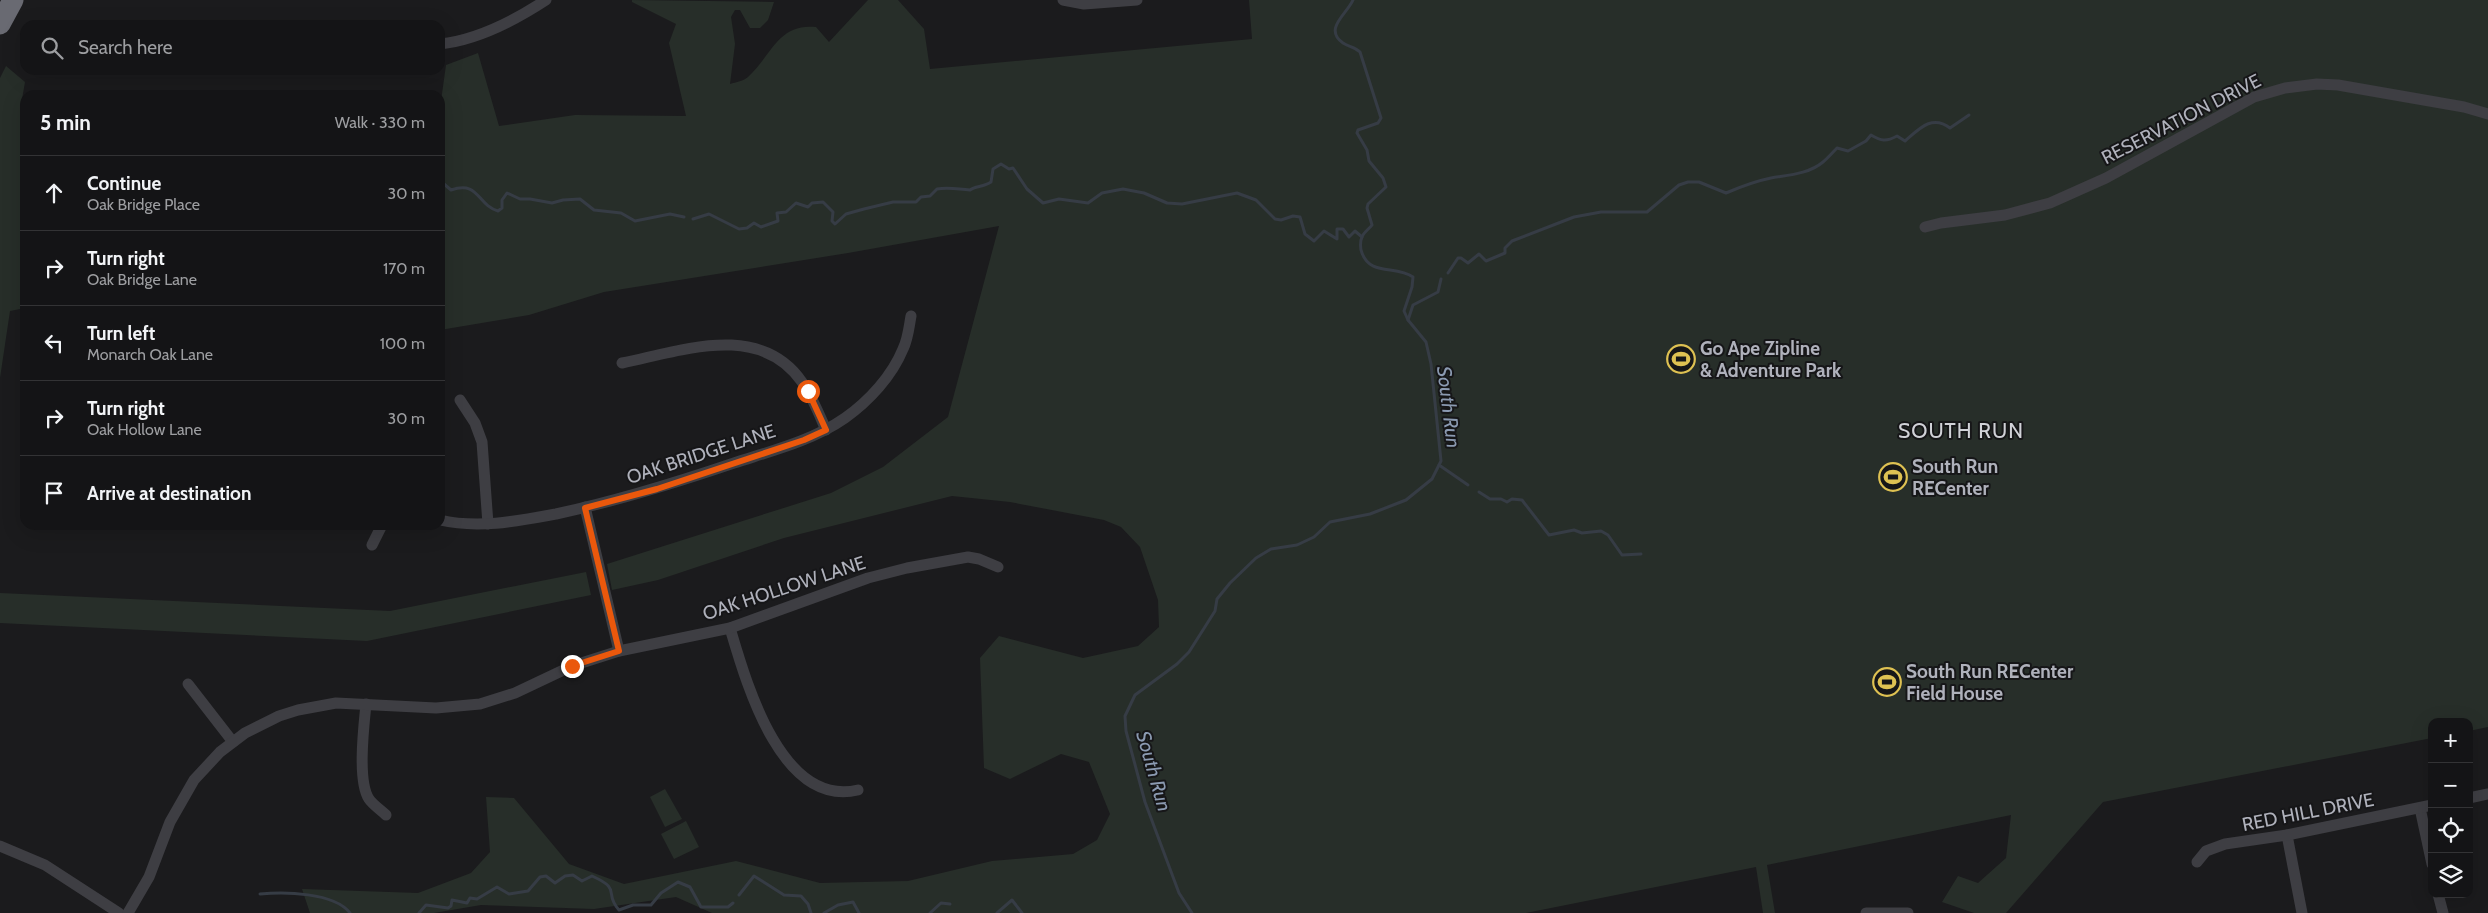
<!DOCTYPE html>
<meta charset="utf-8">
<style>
:root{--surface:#141416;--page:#1d1d1f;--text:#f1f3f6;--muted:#9d9ea1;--line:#333335}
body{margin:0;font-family:Cabin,sans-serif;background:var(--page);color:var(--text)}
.controls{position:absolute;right:15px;bottom:15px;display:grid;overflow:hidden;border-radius:10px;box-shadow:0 5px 20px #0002}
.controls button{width:45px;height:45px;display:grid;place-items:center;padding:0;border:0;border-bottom:1px solid var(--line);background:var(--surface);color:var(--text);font:25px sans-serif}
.stop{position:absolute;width:15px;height:15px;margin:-11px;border:4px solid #ea580c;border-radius:50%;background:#fff}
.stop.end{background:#ea580c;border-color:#fff;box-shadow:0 1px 5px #0008}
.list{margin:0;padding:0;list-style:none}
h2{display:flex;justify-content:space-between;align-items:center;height:65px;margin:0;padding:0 20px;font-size:21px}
h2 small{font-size:16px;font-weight:400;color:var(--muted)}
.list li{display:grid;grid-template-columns:32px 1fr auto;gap:15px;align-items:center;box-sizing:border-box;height:75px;padding:0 20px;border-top:1px solid var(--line)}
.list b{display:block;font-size:19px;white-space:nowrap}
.list p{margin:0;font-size:16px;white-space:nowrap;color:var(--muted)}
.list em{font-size:16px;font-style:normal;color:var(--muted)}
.icon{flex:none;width:28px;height:28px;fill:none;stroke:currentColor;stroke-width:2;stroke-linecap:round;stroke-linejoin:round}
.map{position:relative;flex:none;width:2488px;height:913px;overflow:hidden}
.search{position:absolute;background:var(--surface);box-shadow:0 5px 20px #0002;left:20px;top:20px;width:425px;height:55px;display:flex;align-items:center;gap:12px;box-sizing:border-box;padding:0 18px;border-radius:15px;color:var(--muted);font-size:19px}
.panel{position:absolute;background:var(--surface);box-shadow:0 5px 20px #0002;left:20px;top:90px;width:425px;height:440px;border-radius:15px}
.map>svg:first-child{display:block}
.green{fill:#272e29}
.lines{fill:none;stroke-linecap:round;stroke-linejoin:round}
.stream{stroke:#363c45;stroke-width:3}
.street{stroke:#3e3e43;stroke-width:11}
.highway{stroke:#696a72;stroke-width:21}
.route{stroke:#ea580c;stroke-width:6}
.labels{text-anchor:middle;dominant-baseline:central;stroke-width:4;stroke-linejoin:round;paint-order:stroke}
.street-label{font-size:19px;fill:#afb1bb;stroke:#161618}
.poi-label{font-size:19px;font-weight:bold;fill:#afb1bb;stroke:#161618;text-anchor:start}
.water-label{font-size:20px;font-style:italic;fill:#8b9ab1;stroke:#161618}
.quarter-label{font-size:21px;letter-spacing:1px;fill:#d0d1d7;stroke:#161618}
</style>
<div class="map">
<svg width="2488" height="913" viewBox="0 0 2488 913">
<rect width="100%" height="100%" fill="#1b1b1d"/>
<g class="green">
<path d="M632,0L774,2L768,20L760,28H750L740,10H735L731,17L735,44L730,84C736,82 744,81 748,77C772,55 778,23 816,27L829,42L868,0H898L924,29L930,69L1252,39L1249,0H2488V727L2469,731V722H2432V738L2103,802L2006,913H1974L1942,902L1958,876L1978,883L2006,858L2011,815L1767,865L1775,913H1763L1756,867L1526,913H712L676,897L594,909L481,905L434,913H310L302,889L418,893L471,873L490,852L486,797L514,798L569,864L624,884L736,861L820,883L908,881L992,861L1073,854L1097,840L1110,814L1089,762L1061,754L1010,779L984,768L980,658L999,636L1083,658L1138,646L1159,627L1158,600L1140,547L1121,527L1104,520L1010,502L952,496L784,538L658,580L612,590L607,564L831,493L883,467L948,417L999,226L848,253L604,292L529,315L440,330V108L446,65L478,53L499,126L575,115L686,116L669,43L676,24L632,2Z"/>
<path d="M6,66L25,82L20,111L25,115V308L10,311L0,378V78Z"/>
<path d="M586,572L591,595L367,641L0,623V593L390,611Z"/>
<path d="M665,789L682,819L665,827L650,797Z"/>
<path d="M686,821L699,847L674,859L661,834Z"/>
</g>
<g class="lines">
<g class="stream">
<path d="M440,186L444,184L451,190C479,180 477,205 498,211L502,208V200L507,193L520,199H530L552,203L563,200L580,199L594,210L621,213L635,221L670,214L684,217"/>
<path d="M693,219L709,214L739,229L747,228L754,223L761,227L778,221L777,213L786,212L796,203L808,207L812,203L823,202L833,212L832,221L835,224L846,214L864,209L893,202H916L921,197L930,196L937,189C949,187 956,189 970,190C975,186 984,187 991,182L993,169L1001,164L1009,169L1013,168L1027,189L1043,203L1059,199L1088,203L1102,193L1123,189L1144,193L1167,203L1182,204L1237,193L1256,200L1275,219L1281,220L1293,216L1300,217L1305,234L1314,241L1324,231L1337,239V229H1343L1349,237L1355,231L1362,237"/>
<path d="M1448,273L1458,258H1461L1468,263L1479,254L1486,261L1505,253V248L1512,241L1574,217L1601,212H1647L1679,185L1688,182H1699L1726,193C1740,187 1756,181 1771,178C1788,175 1809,174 1823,162C1828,158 1833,152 1837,148L1848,151L1866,141L1871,135C1881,141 1886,142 1897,136L1905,141C1919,129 1932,114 1950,128L1969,115"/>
<path d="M1408,320L1413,305L1438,292L1441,279"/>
<path d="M1439,465L1468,485"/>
<path d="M1479,492L1490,499H1501L1507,502L1512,499L1522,500L1549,535L1574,530L1582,533L1601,531L1608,535L1622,555L1641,554"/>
<path d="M260,894C284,892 334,892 350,913"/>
<path d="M739,895L754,876L784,895L801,896L808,904L811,913"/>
<path d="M419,913L426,905L448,908L451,906L452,900L467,903L470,898L477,899L497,887L509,894L528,891L540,877L546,876L555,883L565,876L573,875L582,881L592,876C623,890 603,892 619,910L633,905H651L661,893L678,882L690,887L701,907H728L733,903"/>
<path d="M824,913L838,905L853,902L859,913"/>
<path d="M930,913L941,903L950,904"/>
<path d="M997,913L1012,900L1022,913"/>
<path d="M1192,913L1179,893L1145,802L1126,731L1125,716L1135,695L1177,664L1189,652L1215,611L1217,599L1230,583L1256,558L1271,549L1297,545L1314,537L1330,522L1370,514L1406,500L1432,479L1441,461L1431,364L1426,342L1408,320L1404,311L1412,287L1413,277C1396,265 1370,276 1362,253C1360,249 1360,241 1362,237C1363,233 1370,228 1372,225L1367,208L1368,204L1386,187L1383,178L1369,161L1367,150L1357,133L1358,130L1378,123L1381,118L1360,52C1355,47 1349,47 1343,43C1323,29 1347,14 1353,0"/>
</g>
<g class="street">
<path d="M1063,0L1084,4L1137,0"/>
<path d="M440,44C478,40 514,21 546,0"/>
<path d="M1925,227L1941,223L2005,215L2050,203L2106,178L2254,97L2285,88L2317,84L2338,85L2464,107L2488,114"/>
<path d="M622,363C681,351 760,321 802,382C812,396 819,414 826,430"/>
<path d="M460,400L475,423L482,442L488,524"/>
<path d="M585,507L619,651"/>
<path d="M440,520C478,529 518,521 556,514C617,501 675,483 734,463C771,451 812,441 845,418C869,401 892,376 903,349C908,339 909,327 911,316"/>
<path d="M372,545L382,525"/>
<path d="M730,628C746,682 781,808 858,790"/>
<path d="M188,684L233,742"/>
<path d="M366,704C364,725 357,781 369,799C373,805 381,810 386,815"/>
<path d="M2469,798L2488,794"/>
<path d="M2420,808L2432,864"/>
<path d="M2287,835L2302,913"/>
<path d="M0,846L45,865L119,913"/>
<path d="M2197,862L2206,851L2225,844L2287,835L2432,805"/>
<path d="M2438,894L2443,913"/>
<path d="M128,913L149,877L170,822L194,780L220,752L245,733L279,716L298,710L336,703L436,708L480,704L515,693L572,666L619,651L730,628L868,578L907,568L968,557L979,559L998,567"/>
<path d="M1866,913H1908"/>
</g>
<path class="highway" d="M0,24L13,0"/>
</g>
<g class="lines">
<path class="route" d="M572,666L619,651L585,508L657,489L804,440L826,430L808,391"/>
</g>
<defs>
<symbol id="stadium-ring" viewBox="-11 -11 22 22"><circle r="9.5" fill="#161618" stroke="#dec152" stroke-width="1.5"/><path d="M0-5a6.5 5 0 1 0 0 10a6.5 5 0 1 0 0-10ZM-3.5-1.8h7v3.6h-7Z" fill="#dec152"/></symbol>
</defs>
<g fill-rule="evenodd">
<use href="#stadium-ring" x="1665" y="343" width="32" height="32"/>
<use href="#stadium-ring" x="1877" y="461" width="32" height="32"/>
<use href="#stadium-ring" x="1871" y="666" width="32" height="32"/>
</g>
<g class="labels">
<g class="street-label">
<text transform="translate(2181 119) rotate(-27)">RESERVATION DRIVE</text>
<text transform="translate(701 454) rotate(-18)">OAK BRIDGE LANE</text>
<text transform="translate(784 588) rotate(-18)">OAK HOLLOW LANE</text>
<text transform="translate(2308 812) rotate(-11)">RED HILL DRIVE</text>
</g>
<g class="poi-label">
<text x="1700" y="348">Go Ape Zipline<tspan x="1700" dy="22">&amp; Adventure Park</tspan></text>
<text x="1912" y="466">South Run<tspan x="1912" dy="22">RECenter</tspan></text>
<text x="1906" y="671">South Run RECenter<tspan x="1906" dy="22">Field House</tspan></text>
</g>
<g class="water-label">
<text transform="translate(1449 407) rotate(83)">South Run</text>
<text transform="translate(1154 771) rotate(74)">South Run</text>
</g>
<g class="quarter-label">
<text x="1961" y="430">SOUTH RUN</text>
</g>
</g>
</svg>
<div class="controls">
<button>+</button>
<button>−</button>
<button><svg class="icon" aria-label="locate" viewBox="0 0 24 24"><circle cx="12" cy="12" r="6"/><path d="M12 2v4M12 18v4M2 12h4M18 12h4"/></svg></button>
<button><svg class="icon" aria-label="layers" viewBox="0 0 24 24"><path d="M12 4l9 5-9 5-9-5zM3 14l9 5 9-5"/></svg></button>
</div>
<div class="stop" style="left:808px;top:391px"></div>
<div class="stop end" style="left:572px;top:666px"></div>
<div class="search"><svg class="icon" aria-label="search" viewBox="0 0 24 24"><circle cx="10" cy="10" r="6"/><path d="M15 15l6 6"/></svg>Search here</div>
<section class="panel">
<h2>5 min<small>Walk · 330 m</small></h2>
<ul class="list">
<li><svg class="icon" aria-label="ahead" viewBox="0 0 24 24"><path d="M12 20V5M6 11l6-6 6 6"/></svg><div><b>Continue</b><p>Oak Bridge Place</p></div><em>30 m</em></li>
<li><svg class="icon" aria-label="right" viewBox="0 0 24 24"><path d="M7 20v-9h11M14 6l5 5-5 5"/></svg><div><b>Turn right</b><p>Oak Bridge Lane</p></div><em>170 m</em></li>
<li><svg class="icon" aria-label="left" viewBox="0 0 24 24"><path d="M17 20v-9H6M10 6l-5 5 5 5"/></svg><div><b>Turn left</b><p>Monarch Oak Lane</p></div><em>100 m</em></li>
<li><svg class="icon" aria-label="right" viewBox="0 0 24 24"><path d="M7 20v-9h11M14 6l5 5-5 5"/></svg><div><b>Turn right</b><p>Oak Hollow Lane</p></div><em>30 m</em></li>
<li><svg class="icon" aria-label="arrive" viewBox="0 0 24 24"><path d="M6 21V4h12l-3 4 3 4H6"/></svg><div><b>Arrive at destination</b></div></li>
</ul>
</section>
</div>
